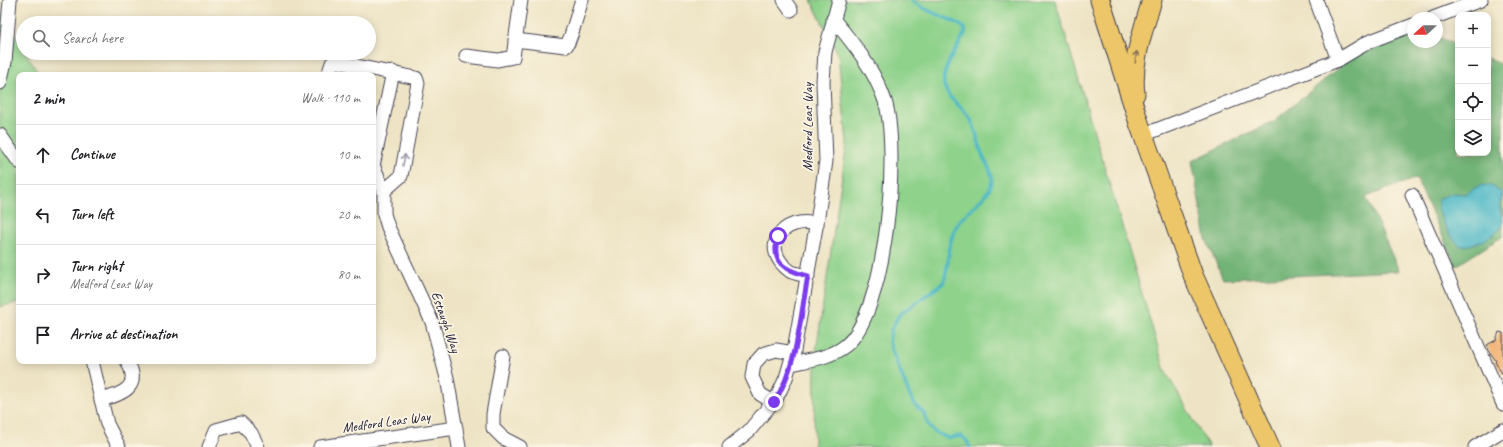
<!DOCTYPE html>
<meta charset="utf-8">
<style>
:root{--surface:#fff;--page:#f6f6f6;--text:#202124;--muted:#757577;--line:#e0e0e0}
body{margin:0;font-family:Caveat,sans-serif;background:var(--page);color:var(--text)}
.controls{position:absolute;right:12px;top:12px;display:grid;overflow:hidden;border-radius:8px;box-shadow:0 2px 10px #0003}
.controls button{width:36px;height:36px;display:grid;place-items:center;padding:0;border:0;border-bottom:1px solid var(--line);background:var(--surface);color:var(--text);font:20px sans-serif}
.compass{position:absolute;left:1407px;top:12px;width:36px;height:36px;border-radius:50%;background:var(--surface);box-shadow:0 2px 10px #0003;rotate:248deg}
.stop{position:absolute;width:12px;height:12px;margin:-9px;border:3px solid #7c3aed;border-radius:50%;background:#fff}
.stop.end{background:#7c3aed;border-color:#fff;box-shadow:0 1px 4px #0008}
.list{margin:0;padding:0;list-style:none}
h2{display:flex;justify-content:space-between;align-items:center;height:52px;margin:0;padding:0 16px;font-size:17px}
h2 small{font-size:13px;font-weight:400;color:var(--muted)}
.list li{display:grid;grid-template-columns:26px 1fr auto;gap:12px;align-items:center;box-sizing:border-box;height:60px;padding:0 16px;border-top:1px solid var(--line)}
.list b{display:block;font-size:15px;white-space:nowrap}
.list p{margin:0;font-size:13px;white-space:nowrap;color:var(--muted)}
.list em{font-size:13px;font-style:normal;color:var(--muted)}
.icon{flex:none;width:22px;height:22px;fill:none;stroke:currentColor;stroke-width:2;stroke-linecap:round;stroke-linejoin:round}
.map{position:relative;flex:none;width:1503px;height:447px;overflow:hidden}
.search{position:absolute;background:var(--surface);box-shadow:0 2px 10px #0003;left:16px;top:16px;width:360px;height:44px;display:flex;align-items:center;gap:10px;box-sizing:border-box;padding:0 14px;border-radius:22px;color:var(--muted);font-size:15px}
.panel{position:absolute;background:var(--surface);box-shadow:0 2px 10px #0003;left:16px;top:72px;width:360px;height:292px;border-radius:8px}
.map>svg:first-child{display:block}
.green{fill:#8ed28b;stroke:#587a63}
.forest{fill:#72b477;stroke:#4a6b59}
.water{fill:#4bb8c6;stroke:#366d80}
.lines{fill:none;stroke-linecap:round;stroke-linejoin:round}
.stream{stroke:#4bb8c6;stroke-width:3.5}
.building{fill:#f3b376}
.minor-casing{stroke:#413f50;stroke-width:15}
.highway-casing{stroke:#413f50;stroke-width:21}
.minor{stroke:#fff;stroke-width:13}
.highway{stroke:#ecc669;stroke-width:19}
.oneway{stroke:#877452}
.oneway2{stroke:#9c9ca7}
.route{stroke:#7c3aed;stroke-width:5}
.labels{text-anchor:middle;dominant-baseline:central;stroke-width:3.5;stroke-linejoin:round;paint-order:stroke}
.street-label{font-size:14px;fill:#22223b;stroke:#fcf5e5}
</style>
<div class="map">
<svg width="1503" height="447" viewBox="0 0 1503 447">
<rect width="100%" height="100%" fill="#fcf5e5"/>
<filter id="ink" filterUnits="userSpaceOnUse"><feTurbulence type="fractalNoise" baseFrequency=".025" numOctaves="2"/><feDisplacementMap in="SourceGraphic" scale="8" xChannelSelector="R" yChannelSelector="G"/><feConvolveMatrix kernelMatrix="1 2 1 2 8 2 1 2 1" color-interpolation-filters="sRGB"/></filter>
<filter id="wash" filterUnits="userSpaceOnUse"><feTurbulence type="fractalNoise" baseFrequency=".012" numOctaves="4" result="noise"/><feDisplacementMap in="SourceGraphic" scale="16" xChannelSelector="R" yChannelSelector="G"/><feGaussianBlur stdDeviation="0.9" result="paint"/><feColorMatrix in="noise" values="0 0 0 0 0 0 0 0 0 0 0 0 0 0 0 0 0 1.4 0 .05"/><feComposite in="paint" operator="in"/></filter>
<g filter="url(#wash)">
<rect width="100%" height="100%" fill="#eee4c5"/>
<g class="green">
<path d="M811,0H1055L1165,371L1209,447H814L815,358L847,143L838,54Z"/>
<path d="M0,9L23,48V53H26L39,75H19V302L0,307Z"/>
</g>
<path class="forest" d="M1413,35V42H1437V37L1458,44V153H1488V58L1503,66V236L1456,266L1416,178L1366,197L1399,271L1223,279L1206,239L1192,161L1274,121L1355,55Z"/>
<path class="water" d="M1480,185L1492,186L1502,193C1503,198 1499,203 1500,208C1501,213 1503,217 1503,223C1501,235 1472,247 1461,246C1450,240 1435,210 1438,199L1453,193L1465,194Z"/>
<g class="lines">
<path class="stream" d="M911,0C925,13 957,19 965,29V33C958,47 946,62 944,77C941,97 963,105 971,120C976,130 979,143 982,154C985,163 992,170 992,179C992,196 968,209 959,222C946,240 951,263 943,283L899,315L891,330L889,343L909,394L915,405L923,412L930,428L936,433L948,438L961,436L966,440L970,447"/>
</g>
<g id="blocks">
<path class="building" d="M1499,332L1503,333V375L1495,362L1496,361L1488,349L1489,348L1487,345L1496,340Z"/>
</g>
</g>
<g filter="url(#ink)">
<use href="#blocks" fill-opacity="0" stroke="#413f50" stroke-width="1"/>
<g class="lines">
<defs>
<g id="minor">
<path d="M784,0L791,10"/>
<path d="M1433,18L1481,0"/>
<path d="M515,40L566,46C571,41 578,10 582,0"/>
<path d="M466,56L498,60L513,57L521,0"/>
<path d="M1338,60L1368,42L1413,25"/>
<path d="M328,75L332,63L337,62L416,78L418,83L401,176L384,191"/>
<path d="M0,83L5,62L10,0"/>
<path d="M0,135L19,162"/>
<path d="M1143,135L1338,60L1316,0"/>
<path d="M373,165L384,191V214L388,227L432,322L447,378L459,447"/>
<path d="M373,166L393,72"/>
<path d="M1412,195L1503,404"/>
<path d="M808,276C802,274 794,274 790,271C758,248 783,215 817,224"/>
<path d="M503,356L493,414V428L503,438L520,447"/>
<path d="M92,361L107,424L119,447"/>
<path d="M791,364C809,360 830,358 845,346C887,314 900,149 885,101C874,69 854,44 833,19"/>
<path d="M101,400C123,394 142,387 127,361"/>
<path d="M773,402L760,394L752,377L754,364L763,354L776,350L794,353"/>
<path d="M209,447L216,430L241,423L251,433L258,447"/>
<path d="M320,447L456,428"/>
<path d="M729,447L749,431L777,397L786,378L794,350L818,216L826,161L823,82L825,52L839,0"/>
<path d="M1475,447L1503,430"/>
</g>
<g id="highway">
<path d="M1100,0L1139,123L1193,275L1270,447"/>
<path d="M1135,94C1131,62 1143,31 1152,0"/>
</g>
</defs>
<use href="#minor" class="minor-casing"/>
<use href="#highway" class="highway-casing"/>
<use href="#minor" class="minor"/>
<use href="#highway" class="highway"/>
</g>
<defs><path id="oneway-shaft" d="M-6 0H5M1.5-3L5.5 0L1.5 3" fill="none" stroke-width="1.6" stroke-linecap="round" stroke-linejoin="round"/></defs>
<use class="oneway" href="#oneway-shaft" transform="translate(1136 57) rotate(-82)"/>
<use class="oneway2" href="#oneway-shaft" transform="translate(404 160) rotate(-80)"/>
</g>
<g class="lines" filter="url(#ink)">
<path class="route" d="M774,402C798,366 800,317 808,276C784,270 770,263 778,236"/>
</g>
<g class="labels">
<g class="street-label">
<text transform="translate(807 127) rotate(-90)">Medford Leas Way</text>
<text transform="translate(446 322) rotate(71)">Estaugh Way</text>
<text transform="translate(386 422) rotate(-8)">Medford Leas Way</text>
</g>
</g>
</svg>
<div class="controls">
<button>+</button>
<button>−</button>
<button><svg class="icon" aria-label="locate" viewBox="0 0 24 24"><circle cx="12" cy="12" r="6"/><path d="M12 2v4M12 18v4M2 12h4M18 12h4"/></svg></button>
<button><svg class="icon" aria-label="layers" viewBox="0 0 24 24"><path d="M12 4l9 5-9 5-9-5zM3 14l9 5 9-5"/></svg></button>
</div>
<svg class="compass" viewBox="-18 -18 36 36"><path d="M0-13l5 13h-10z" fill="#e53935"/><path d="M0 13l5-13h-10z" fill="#757577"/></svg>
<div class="stop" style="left:778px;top:236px"></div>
<div class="stop end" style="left:774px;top:402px"></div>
<div class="search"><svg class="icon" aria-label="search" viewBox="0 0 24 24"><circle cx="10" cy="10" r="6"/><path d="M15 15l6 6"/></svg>Search here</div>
<section class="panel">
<h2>2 min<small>Walk · 110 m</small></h2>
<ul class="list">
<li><svg class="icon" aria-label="ahead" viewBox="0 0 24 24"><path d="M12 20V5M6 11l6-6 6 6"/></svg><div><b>Continue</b></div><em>10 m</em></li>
<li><svg class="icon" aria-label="left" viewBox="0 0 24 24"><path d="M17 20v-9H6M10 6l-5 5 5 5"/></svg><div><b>Turn left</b></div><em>20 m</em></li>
<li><svg class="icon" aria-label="right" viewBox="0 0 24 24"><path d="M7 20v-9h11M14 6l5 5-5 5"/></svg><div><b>Turn right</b><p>Medford Leas Way</p></div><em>80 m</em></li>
<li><svg class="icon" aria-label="arrive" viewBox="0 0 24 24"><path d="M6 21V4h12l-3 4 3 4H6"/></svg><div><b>Arrive at destination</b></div></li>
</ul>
</section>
</div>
